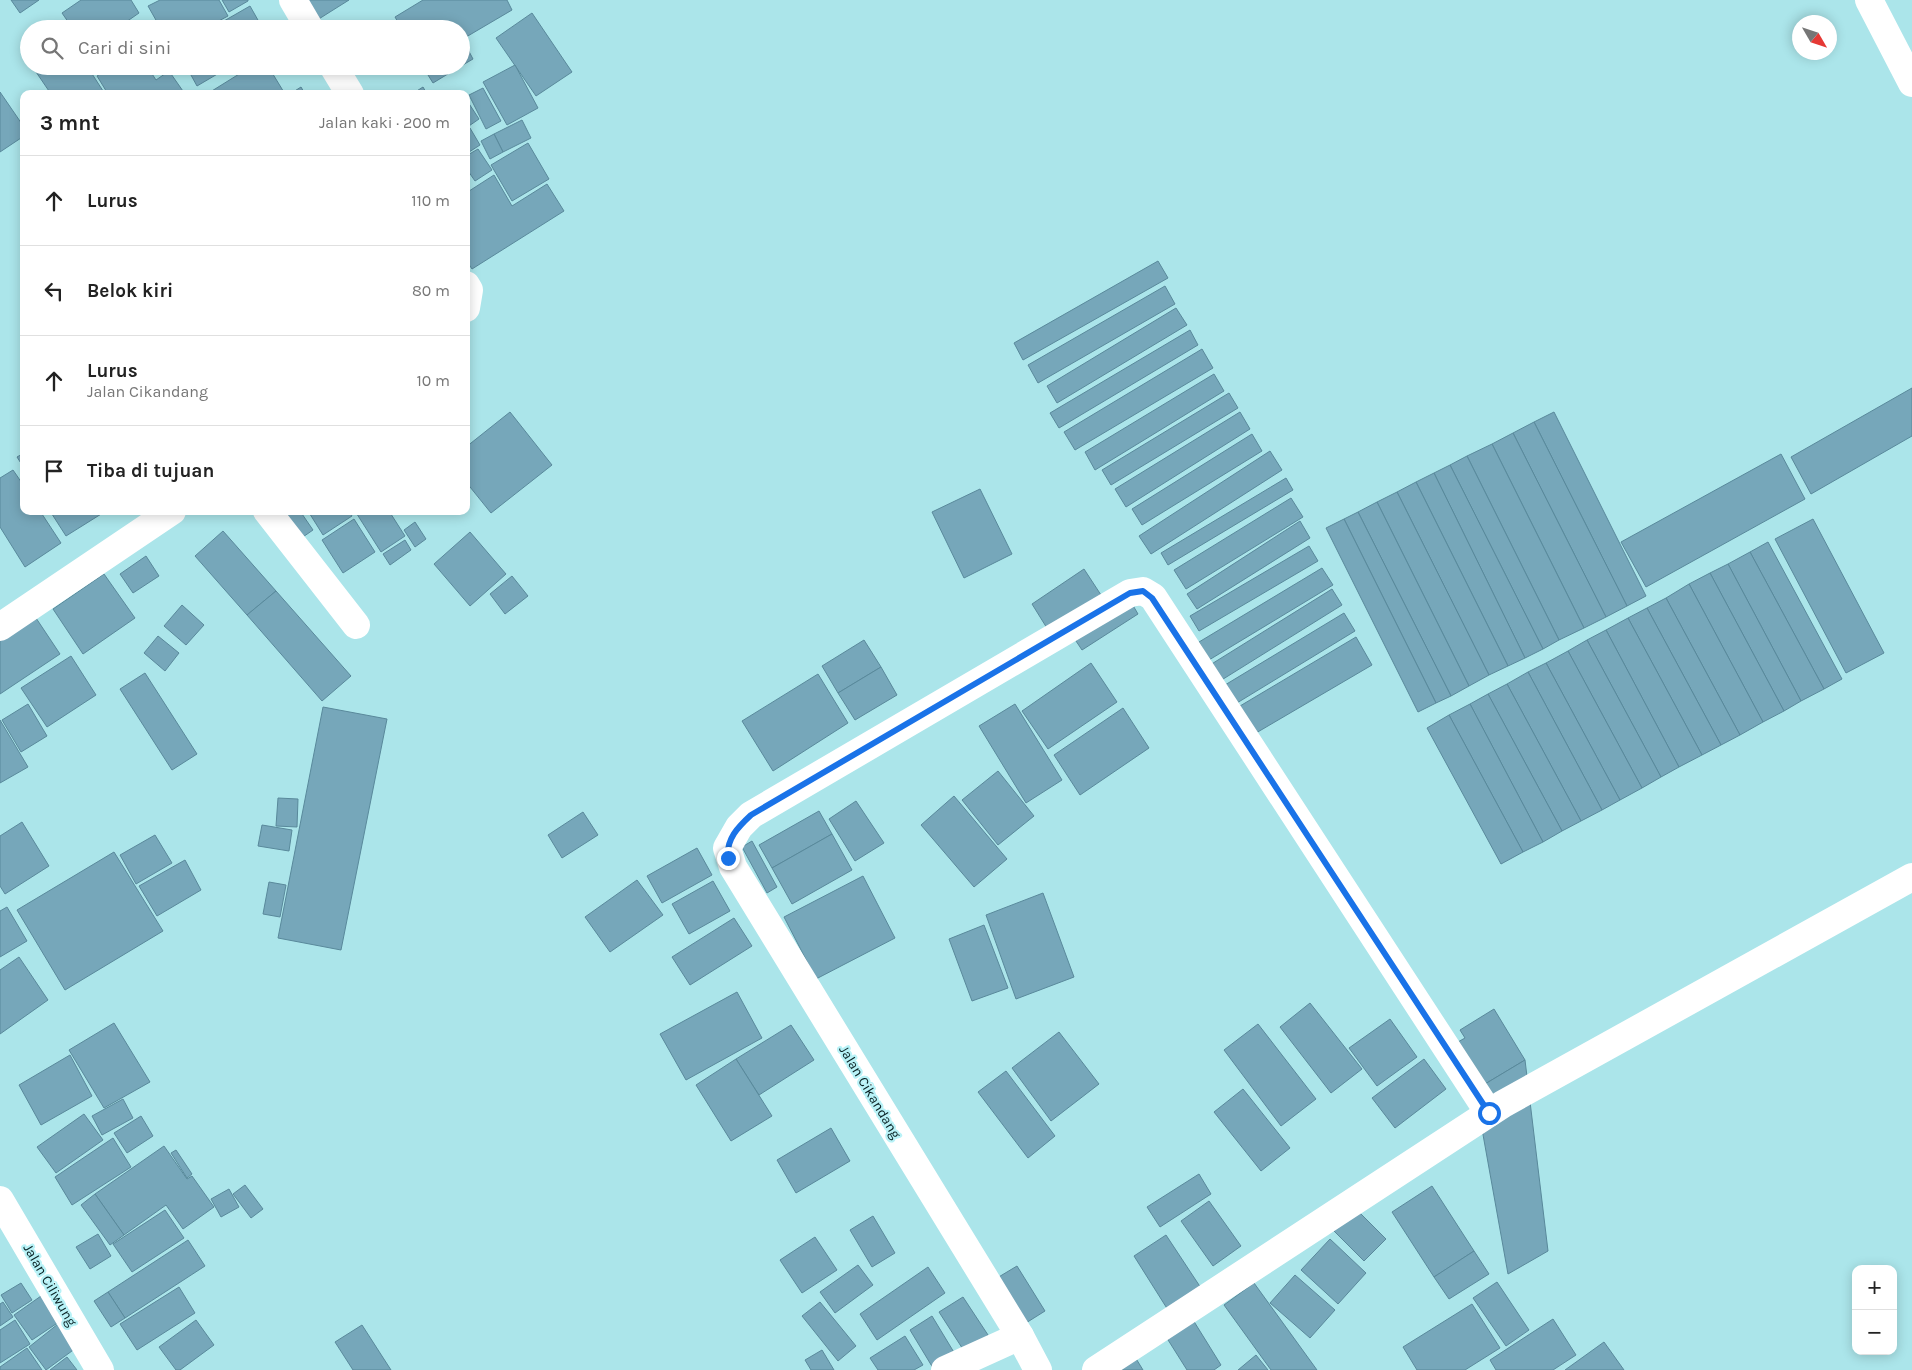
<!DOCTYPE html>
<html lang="id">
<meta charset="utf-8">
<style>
:root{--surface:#fff;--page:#f2f2f2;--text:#222;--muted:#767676;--line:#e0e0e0}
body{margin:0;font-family:Karla,sans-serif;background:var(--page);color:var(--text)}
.controls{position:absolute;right:15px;bottom:15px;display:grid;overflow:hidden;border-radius:10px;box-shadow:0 2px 12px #0003}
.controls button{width:45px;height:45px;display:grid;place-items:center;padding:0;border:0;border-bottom:1px solid var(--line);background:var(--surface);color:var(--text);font:25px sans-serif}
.compass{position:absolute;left:1792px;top:15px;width:45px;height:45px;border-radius:50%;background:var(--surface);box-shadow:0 2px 12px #0003;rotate:129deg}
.stop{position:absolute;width:15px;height:15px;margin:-11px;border:4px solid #1a73e8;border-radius:50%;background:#fff}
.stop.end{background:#1a73e8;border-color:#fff;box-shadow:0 1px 5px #0008}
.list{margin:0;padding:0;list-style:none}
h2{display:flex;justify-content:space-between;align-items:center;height:65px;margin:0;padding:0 20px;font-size:21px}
h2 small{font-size:16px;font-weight:400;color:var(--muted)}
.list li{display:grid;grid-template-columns:32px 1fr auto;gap:15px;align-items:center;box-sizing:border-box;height:90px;padding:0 20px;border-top:1px solid var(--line)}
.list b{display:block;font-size:19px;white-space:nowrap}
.list p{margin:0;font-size:16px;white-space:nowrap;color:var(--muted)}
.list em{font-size:16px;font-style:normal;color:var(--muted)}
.icon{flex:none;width:28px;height:28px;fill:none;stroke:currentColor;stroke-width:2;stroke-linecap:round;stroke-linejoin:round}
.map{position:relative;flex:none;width:1912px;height:1370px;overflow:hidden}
.search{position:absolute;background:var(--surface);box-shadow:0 2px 12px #0003;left:20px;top:20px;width:450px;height:55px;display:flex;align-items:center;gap:12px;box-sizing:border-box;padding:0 18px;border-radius:28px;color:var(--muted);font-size:19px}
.panel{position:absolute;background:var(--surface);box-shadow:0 2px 12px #0003;left:20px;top:90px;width:450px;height:425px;border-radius:10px}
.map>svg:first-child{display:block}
.building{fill:#76a7ba;stroke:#59899b}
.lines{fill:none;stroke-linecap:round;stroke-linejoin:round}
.minor{stroke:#fff;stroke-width:28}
.major{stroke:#fff;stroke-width:28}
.route{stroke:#1a73e8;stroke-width:6}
.labels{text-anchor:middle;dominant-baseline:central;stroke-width:4.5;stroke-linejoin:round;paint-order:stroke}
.street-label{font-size:14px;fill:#082022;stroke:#b8f2f7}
</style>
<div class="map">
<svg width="1912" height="1370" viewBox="0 0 1912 1370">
<rect width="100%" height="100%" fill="#abe5ea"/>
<g class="building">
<path d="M11,0H39L20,13Z"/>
<path d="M81,0H131L139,13L116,29H73L62,13Z"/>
<path d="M160,0H219L228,16L204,29H161L148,6Z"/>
<path d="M222,0H248V1L229,12Z"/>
<path d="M300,0H349L314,22Z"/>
<path d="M423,0H507L512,10L461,40V29H402L395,17Z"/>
<path d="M250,6L263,29H210Z"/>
<path d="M532,13L572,72L536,96L496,38Z"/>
<path d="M464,42L473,59L461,66V44Z"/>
<path d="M515,65L538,108L507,125L483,82Z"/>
<path d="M38,66H87L105,94H51L34,69Z"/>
<path d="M113,66H147L156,80L169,71L185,94H108L97,76Z"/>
<path d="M186,66H231L197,86Z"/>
<path d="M252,66H268L285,94H207Z"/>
<path d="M425,66H461L433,83L423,67Z"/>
<path d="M301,87L305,94H290Z"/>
<path d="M423,87L427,94H412Z"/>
<path d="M483,88L501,121L486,129L469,95Z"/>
<path d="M0,92L24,127V136L0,152Z"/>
<path d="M466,99L479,119L466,128Z"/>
<path d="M522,120L531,138L503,152L494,134Z"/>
<path d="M470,128L480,145L466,154V130Z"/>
<path d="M494,134L503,152L490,159L481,141Z"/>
<path d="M528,143L549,179L512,201L491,165Z"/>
<path d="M478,149L492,170L475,181L466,168V156Z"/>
<path d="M494,175L512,206L547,184L564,211L472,269L466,260V193Z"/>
<path d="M1158,261L1168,278L1023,360L1014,343Z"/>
<path d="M1165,286L1175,304L1038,383L1028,365Z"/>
<path d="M1176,308L1187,325L1057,403L1047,386Z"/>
<path d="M1190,330L1198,345L1059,428L1050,413Z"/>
<path d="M1202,349L1213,368L1075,450L1064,432Z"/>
<path d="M1214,374L1224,391L1095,470L1085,452Z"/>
<path d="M1912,388V436L1811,494L1791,457Z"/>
<path d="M1229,393L1238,408L1111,485L1102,470Z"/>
<path d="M510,412L552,465L491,513L466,482V447Z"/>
<path d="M1240,412L1250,429L1126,507L1115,489Z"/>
<path d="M1554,412L1646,596L1627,606L1534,422Z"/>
<path d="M1534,422L1627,606L1606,617L1513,433Z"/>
<path d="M1513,433L1606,617L1584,628L1492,444Z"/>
<path d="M1252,434L1262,451L1142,525L1132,509Z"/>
<path d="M1492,444L1584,628L1559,640L1467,456Z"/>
<path d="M1270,451L1282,470L1151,554L1139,536Z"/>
<path d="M24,453V468L17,457Z"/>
<path d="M1781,454L1805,499L1646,587L1621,542Z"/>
<path d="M1467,456L1559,640L1543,649L1450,465Z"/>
<path d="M1450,465L1543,649L1525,658L1434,473Z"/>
<path d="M13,470L24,486V511H40L61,543L25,567L0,527V478Z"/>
<path d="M1434,473L1525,658L1508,666L1416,482Z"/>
<path d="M1286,478L1293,490L1168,565L1161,553Z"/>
<path d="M1416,482L1508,666L1489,675L1397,492Z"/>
<path d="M980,489L1012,554L964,578L932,512Z"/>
<path d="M1397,492L1489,675L1469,686L1377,502Z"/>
<path d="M1291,498L1303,517L1186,589L1174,570Z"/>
<path d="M1377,502L1469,686L1451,696L1358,512Z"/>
<path d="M50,511H106L66,536Z"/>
<path d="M282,511H300L313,530L300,539Z"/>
<path d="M308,511H349L352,516L323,535Z"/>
<path d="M355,511H389L405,536L381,552Z"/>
<path d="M1358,512L1451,696L1436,703L1344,519Z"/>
<path d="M354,519L375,552L343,573L322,540Z"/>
<path d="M1344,519L1436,703L1418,712L1326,528Z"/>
<path d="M1813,519L1884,653L1846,673L1775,539Z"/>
<path d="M1300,521L1310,538L1197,609L1187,594Z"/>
<path d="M415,522L426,539L415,547L404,530Z"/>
<path d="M223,531L276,591L247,615L195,556Z"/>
<path d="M470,532L506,574L470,606L434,564Z"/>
<path d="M405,540L411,550L390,565L383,554Z"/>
<path d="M1768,542L1842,679L1824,689L1750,552Z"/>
<path d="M1309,546L1318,561L1199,631L1190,616Z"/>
<path d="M1750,552L1824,689L1801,701L1728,564Z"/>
<path d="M146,556L159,576L133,593L120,574Z"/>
<path d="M1728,564L1801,701L1784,711L1710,573Z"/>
<path d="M1322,568L1333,585L1209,660L1199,642Z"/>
<path d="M1084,569L1103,598L1050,633L1032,604Z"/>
<path d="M1710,573L1784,711L1763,722L1689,584Z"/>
<path d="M104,574L135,618L83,654L53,609Z"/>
<path d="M512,576L528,596L505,614L490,594Z"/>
<path d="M1689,584L1763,722L1740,735L1666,598Z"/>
<path d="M1332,589L1342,605L1220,681L1210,665Z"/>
<path d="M276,591L351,676L322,701L247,615Z"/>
<path d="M1666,598L1740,735L1721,745L1647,608Z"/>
<path d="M1131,602L1138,614L1082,650L1074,638Z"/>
<path d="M182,605L204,625L186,645L164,626Z"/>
<path d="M1647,608L1721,745L1702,755L1628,618Z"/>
<path d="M30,609L60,654L0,694V629Z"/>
<path d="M1344,613L1355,631L1232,706L1220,688Z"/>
<path d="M1628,618L1702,755L1679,767L1606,630Z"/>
<path d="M1606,630L1679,767L1661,777L1587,640Z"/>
<path d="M158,636L179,653L165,671L144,653Z"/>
<path d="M1356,637L1372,665L1256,733L1240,706Z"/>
<path d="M864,640L881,667L838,693L822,666Z"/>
<path d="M1587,640L1661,777L1642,788L1568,651Z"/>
<path d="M1568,651L1642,788L1620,800L1546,663Z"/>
<path d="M71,656L96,695L47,727L21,688Z"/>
<path d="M1091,663L1117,702L1048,749L1022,711Z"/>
<path d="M1546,663L1620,800L1602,810L1528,672Z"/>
<path d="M881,667L897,695L855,720L838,693Z"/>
<path d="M1528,672L1602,810L1581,821L1507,684Z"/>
<path d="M145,673L197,754L172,770L120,689Z"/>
<path d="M818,674L848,723L773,771L742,721Z"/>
<path d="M1507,684L1581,821L1562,831L1488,694Z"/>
<path d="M1488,694L1562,831L1543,842L1470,704Z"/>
<path d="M28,704L47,736L21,752L2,720Z"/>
<path d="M1015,704L1062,780L1026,803L979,726Z"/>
<path d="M1470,704L1543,842L1523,852L1449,715Z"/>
<path d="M323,707L387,719L341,950L278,938Z"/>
<path d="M1123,708L1149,748L1080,795L1054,755Z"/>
<path d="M1449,715L1523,852L1501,864L1427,728Z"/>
<path d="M0,720L28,767L0,783Z"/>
<path d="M998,771L1034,816L998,845L962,800Z"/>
<path d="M954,796L1007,859L974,887L921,825Z"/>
<path d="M278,798L298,799L297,827L276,826Z"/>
<path d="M856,801L884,843L855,861L829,819Z"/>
<path d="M819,811L832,834L772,868L759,845Z"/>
<path d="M583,812L598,835L562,858L548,835Z"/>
<path d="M22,822L49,866L5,894L0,886V836Z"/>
<path d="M262,825L292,830L289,851L258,846Z"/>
<path d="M832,834L852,870L792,904L772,868Z"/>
<path d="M155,835L172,863L136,884L120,855Z"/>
<path d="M752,841L777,887L767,893L742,847Z"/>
<path d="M697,848L712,875L662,903L647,876Z"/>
<path d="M114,852L163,931L65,990L17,910Z"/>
<path d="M185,860L201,890L157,916L139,886Z"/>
<path d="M863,876L895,938L816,979L784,917Z"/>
<path d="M637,880L663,915L610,952L585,917Z"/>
<path d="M713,881L730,911L689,934L672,904Z"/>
<path d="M269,882L286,885L280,917L263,914Z"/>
<path d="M1043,893L1074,977L1016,999L986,915Z"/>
<path d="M7,907L27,941L0,957V911Z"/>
<path d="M734,918L752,946L690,985L672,957Z"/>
<path d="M984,925L1008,988L972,1001L949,939Z"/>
<path d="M19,957L48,1000L0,1034V970Z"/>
<path d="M737,992L762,1038L686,1080L660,1034Z"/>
<path d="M1310,1003L1362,1069L1331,1093L1280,1027Z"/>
<path d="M1494,1009L1525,1060L1475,1090L1449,1047L1465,1038L1460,1030Z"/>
<path d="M1390,1019L1417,1057L1377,1086L1349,1048Z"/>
<path d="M114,1023L150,1082L104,1108L69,1050Z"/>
<path d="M1258,1024L1316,1099L1281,1126L1224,1050Z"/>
<path d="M791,1025L814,1060L759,1095L736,1059Z"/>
<path d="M1059,1032L1099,1084L1051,1121L1012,1068Z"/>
<path d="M70,1055L92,1096L41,1125L19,1085Z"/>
<path d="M736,1059L772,1116L731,1141L696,1085Z"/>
<path d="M1424,1059L1446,1089L1395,1128L1372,1098Z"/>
<path d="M1525,1060L1548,1251L1508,1274L1475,1090Z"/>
<path d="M1006,1071L1055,1136L1028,1158L978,1092Z"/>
<path d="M1243,1089L1290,1148L1261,1171L1214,1112Z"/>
<path d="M123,1099L133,1118L102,1135L92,1116Z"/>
<path d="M84,1114L103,1140L56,1173L37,1147Z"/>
<path d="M141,1116L153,1136L127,1153L114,1133Z"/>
<path d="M831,1128L850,1161L796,1193L777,1160Z"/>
<path d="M113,1138L131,1167L72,1205L55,1177Z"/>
<path d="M164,1146L187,1179L192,1176L214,1207L183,1229L166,1205L124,1235L95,1194Z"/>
<path d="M176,1150L192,1174L187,1178L171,1153Z"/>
<path d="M1199,1174L1211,1194L1160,1227L1147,1207Z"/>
<path d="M245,1185L263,1209L251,1218L233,1194Z"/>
<path d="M1432,1186L1474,1251L1434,1277L1392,1212Z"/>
<path d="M229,1189L239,1207L221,1217L211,1199Z"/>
<path d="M95,1194L124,1235L110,1245L81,1205Z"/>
<path d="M1209,1201L1241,1246L1213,1266L1181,1221Z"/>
<path d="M1352,1205L1386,1239L1364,1261L1330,1227Z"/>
<path d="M165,1210L184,1238L132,1272L113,1244Z"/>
<path d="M873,1216L895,1253L872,1267L850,1230Z"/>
<path d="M98,1234L111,1256L90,1269L76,1247Z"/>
<path d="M1166,1235L1201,1288L1168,1310L1134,1256Z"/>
<path d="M815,1237L837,1270L802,1293L780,1260Z"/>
<path d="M1330,1239L1366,1273L1338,1304L1301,1270Z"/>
<path d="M188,1240L205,1266L125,1318L108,1292Z"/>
<path d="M1474,1251L1489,1274L1449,1299L1434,1277Z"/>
<path d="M858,1265L873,1285L835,1313L820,1292Z"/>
<path d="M1017,1266L1045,1311L1010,1333L982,1287Z"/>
<path d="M928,1267L945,1293L877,1340L860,1314Z"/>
<path d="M1295,1275L1335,1310L1310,1338L1270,1303Z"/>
<path d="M1497,1282L1529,1330L1506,1346L1473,1298Z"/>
<path d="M21,1283L32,1300L12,1313L1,1295Z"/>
<path d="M1254,1283L1317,1370H1271L1224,1305Z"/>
<path d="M179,1287L195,1313L137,1350L120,1324Z"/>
<path d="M108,1292L125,1318L111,1327L94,1301Z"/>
<path d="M41,1296L59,1322L32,1340L14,1315Z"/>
<path d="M963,1297L990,1338L966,1354L939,1312Z"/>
<path d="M3,1302L13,1317L0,1326V1304Z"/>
<path d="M820,1302L856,1346L838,1361L802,1316Z"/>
<path d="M1472,1304L1500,1348L1465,1370H1417L1403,1347Z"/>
<path d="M1185,1307L1221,1365L1214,1370H1187L1158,1324Z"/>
<path d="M932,1316L955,1354L933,1368L910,1330Z"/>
<path d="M1553,1319L1576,1355L1553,1370H1496L1490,1360Z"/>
<path d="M15,1320L30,1344L0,1363V1330Z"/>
<path d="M196,1320L214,1345L180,1370H176L159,1347Z"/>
<path d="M58,1324L76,1348L46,1370L29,1347Z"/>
<path d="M362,1325L391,1370H353L335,1342Z"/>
<path d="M905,1336L923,1365L914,1370H878L870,1358Z"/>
<path d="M1604,1342L1624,1370H1565Z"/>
<path d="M27,1348L42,1370H0V1367Z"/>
<path d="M822,1350L834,1370H811L805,1360Z"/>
<path d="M1132,1352L1143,1370H1101Z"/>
<path d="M1256,1355L1268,1370H1238Z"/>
<path d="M67,1357L77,1370H50Z"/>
</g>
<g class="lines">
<g class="minor">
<path d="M293,0L310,29"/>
<path d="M1869,0L1912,83"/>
<path d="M333,66L350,94"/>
<path d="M466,285L469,290L466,308"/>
<path d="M267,511L356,625"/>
<path d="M0,627L172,511"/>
<path d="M945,1370L1020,1336"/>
<path d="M1038,1370L1020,1336L733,867L727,848L739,827L751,815L1130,593L1143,591L1153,597L1489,1113"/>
<path d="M1096,1370L1503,1104L1912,877"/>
</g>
<path class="major" d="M0,1200L100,1370"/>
</g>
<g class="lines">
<path class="route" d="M728,858C726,839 738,827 751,815L1130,593L1143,591L1152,598L1489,1113"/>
</g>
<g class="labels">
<g class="street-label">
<text transform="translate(870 1092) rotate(59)">Jalan Cikandang</text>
<text transform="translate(50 1285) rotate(60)">Jalan Ciliwung</text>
</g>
</g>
</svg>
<div class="controls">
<button>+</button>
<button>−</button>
</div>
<svg class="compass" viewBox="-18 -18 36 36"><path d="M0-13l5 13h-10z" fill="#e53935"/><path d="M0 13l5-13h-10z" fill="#767676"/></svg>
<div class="stop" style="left:1489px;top:1113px"></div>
<div class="stop end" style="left:728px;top:858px"></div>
<div class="search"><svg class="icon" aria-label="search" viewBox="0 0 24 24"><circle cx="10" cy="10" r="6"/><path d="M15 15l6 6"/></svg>Cari di sini</div>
<section class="panel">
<h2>3 mnt<small>Jalan kaki · 200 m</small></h2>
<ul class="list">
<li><svg class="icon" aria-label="ahead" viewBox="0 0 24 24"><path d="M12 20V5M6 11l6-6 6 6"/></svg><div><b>Lurus</b></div><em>110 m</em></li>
<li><svg class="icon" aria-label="left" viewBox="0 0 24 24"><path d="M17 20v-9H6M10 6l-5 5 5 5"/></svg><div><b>Belok kiri</b></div><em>80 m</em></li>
<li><svg class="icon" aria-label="ahead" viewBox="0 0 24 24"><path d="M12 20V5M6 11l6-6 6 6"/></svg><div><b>Lurus</b><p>Jalan Cikandang</p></div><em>10 m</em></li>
<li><svg class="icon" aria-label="arrive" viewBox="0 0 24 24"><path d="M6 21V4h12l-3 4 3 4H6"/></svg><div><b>Tiba di tujuan</b></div></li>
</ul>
</section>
</div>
